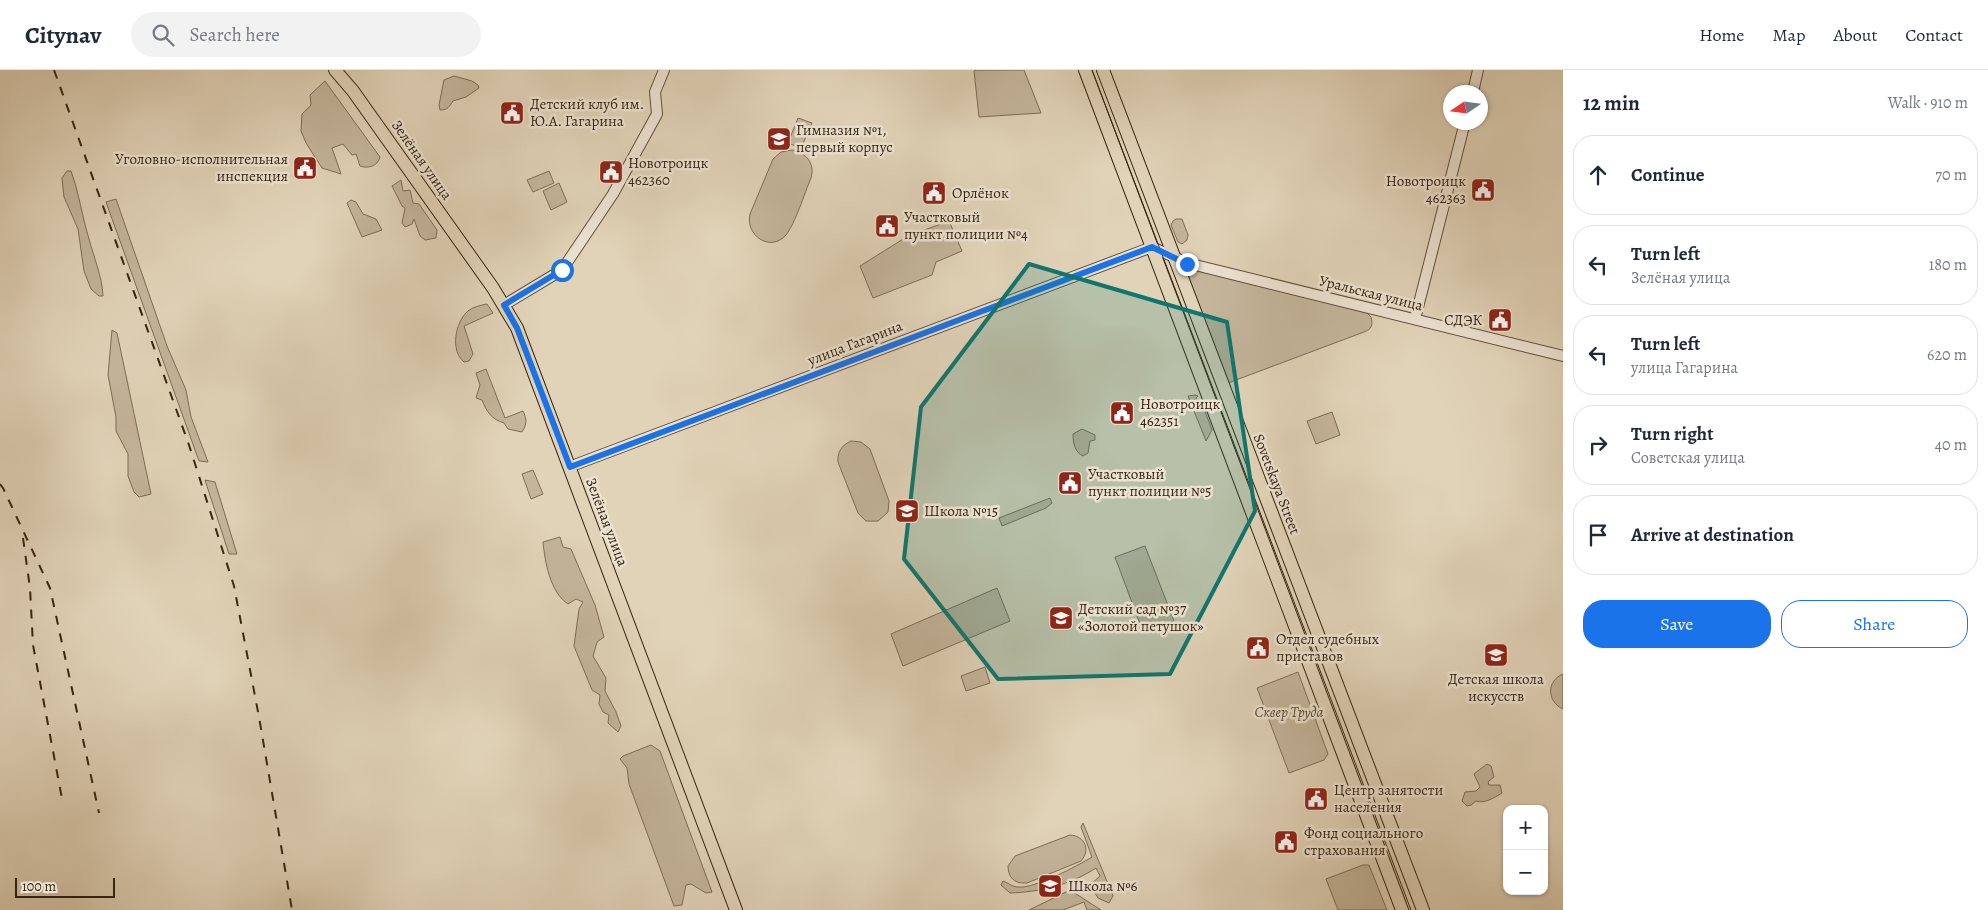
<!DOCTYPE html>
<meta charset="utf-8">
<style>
:root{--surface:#fff;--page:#f2f2f3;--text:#1f2937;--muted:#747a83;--line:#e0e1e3;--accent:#1a73e8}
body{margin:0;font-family:Alegreya,serif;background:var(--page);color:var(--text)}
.controls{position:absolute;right:15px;bottom:15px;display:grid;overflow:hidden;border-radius:10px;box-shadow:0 1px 4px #0004}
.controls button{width:45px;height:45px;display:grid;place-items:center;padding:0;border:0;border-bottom:1px solid var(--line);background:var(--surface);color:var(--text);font:25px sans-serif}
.compass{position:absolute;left:1443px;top:15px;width:45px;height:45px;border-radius:50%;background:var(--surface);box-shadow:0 1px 4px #0004;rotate:257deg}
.scale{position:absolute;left:15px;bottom:12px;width:100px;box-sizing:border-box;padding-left:5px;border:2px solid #362510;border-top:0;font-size:14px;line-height:18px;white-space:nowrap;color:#362510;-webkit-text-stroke:4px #ece2d1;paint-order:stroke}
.stop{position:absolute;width:15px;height:15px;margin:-11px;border:4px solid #1a73e8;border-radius:50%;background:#fff}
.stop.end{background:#1a73e8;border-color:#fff;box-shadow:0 1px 5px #0008}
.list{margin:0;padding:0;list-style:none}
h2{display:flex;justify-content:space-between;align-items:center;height:65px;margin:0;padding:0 20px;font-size:21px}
h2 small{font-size:16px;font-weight:400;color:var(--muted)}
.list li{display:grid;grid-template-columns:32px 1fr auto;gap:15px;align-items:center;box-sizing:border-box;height:80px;margin:0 10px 10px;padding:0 10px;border:1px solid var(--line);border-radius:20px}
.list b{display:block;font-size:19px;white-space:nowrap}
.list p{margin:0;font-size:16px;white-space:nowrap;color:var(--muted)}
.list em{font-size:16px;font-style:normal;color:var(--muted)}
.actions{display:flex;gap:10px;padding:15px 20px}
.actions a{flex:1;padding:11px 0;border:1px solid var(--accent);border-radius:20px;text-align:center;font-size:18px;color:var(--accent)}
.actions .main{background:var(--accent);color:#fff}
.icon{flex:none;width:28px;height:28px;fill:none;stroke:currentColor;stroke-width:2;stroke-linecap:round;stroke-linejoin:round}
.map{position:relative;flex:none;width:1563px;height:840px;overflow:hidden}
header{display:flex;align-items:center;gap:30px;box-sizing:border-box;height:70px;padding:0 25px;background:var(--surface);border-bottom:1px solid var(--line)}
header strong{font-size:24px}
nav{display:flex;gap:28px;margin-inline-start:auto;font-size:18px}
.search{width:350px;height:45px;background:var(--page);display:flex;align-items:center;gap:12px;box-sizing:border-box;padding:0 18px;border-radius:28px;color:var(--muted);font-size:19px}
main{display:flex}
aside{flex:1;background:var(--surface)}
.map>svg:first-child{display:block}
.green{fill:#c4b59b;stroke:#7d6d56}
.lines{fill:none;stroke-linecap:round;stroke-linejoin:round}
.minor-casing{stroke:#61503a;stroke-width:12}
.major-casing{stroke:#362510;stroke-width:14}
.minor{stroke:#ece2d1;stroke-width:10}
.major{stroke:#e1d3b8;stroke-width:12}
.tram{stroke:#362510;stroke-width:1}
.rail{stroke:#362510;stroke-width:2;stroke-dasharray:9 9;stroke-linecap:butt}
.route{stroke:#1a73e8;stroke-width:6}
.marked{fill:#0f766e;fill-opacity:0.2;stroke:#0f766e;stroke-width:4;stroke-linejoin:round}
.labels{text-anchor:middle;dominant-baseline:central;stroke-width:5;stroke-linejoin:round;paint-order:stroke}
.poi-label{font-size:15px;fill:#362510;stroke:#ece2d1;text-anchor:start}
.street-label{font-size:15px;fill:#362510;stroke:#ece2d1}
.park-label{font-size:15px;font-style:italic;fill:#5a4933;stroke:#ece2d1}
</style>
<header>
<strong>Citynav</strong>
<div class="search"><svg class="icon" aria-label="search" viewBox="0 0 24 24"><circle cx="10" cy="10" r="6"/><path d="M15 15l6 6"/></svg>Search here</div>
<nav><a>Home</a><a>Map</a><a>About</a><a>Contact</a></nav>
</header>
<main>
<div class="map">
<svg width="1563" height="840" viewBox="0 0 1563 840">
<rect width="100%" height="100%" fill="#e1d3b8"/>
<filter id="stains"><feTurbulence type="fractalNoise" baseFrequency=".004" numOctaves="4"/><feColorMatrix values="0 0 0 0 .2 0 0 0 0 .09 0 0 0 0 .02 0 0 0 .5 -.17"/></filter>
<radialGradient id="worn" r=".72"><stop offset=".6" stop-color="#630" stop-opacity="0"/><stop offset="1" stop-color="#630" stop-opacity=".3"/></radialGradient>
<g class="green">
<path d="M977,0H1024L1041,43L979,47L974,1Z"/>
<path d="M454,6L472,11L478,15L479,18L466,27L453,31C449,37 448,40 440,40L439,35L444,10Z"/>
<path d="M325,11L380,87C378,96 368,99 360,96L356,84L352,85L343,74L332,78L341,104L322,98L306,73L301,61L302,44L311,35L310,25Z"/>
<path d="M798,48L812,53L801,78L788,73Z"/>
<path d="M792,80C807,83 815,94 811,108C805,122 795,154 786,165C770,183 745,165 750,144L773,89L781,82Z"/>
<path d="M67,101H71C79,123 82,146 89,169C94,188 102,206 103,226H99L91,219L84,201L78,159L64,127L62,108Z"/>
<path d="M549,101L554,113L533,122L527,110Z"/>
<path d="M401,110L403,121L410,120L413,133L419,134L437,160L436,168L425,170L420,166L414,149L412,154L405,157L402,153L405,138L402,136L392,116Z"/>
<path d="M559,113L567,132L551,140L543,121Z"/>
<path d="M116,129L167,276L186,320L191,347L208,392L199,391L106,132Z"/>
<path d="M351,130L356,132L363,144L376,149L382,160L362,167L347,133Z"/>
<path d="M1176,149H1182L1188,165L1187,170L1182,174L1178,172L1171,155L1173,151Z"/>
<path d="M949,151L962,181L936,192L932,205L873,228L860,196L908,166Z"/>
<path d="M1193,199L1367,243L1371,247C1373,255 1372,259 1364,262L1228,313L1187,210L1188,202Z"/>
<path d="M487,234L493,243L464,256L473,284L469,291L464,292C450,281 455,252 468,241C473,237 481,235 487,234Z"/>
<path d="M112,260L117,263L151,424L139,427L134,422L128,406V384L116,361V347L108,305Z"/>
<path d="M486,299L505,348L523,341C527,349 527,354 522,362L508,359L504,353C491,349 487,342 482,330L476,328L480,315L476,303Z"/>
<path d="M1195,325L1198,326L1196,328L1199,335L1203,336L1212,360L1206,371L1188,326Z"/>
<path d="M1332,342L1340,365L1316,374L1307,351Z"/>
<path d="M1082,359L1095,365V370L1090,371L1088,383L1083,386C1075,382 1073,374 1073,364Z"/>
<path d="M851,371L861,372L870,379L889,431L888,442L878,451H866L858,443L838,392C837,382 842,375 851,371Z"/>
<path d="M533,400L543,424L531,429L522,404Z"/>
<path d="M205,410L215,412L237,484H229Z"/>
<path d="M1050,428L1052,433L1046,438L1002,456L999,448Z"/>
<path d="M560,467L563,477L571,479L595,535L604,567L597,572L593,586L606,608L605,621L616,642L621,656L618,662L608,653L609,645L603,642L599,634L600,625L592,620L574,576L579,539L583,532L576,529L568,534C550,522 545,492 543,472Z"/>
<path d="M1145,476L1174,551L1143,562L1115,487Z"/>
<path d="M997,518L1010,551L903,596L891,564Z"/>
<path d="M985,597L990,613L966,621L961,606Z"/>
<path d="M1298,602L1328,684L1324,690L1289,703L1257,618Z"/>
<path d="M1563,604V639C1547,632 1546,611 1563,604Z"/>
<path d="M651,675L660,681L712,822L706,823L691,814L686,815L682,835L674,836L629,714L627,698L620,689L623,686Z"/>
<path d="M1487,694L1491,696L1494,707L1488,712L1489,715H1500L1502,723C1494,728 1484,734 1476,731L1471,735L1467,736L1462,731L1465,722L1476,721L1480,717L1474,704Z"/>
<path d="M1083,753L1113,826L1109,833L1098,828L1090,815L1100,806L1096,798C1070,815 1040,822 1010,823L1001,815L1003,811C1008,813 1013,817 1018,817C1034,819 1077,796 1092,787L1081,757Z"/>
<path d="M1070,765C1085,766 1091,780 1081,791L1027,813C1015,814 1008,808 1008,796L1015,786Z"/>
<path d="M1363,795H1369L1387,840H1338L1326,809Z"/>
<path d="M1070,820L1101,840H1087L1084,832L1063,840H1029Z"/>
</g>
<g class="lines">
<defs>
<g id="minor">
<path d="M1473,22L1478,0"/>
<path d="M504,235L562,200L613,124L657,44L655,22L664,0"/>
<path d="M1415,249L1465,52"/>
<path d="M569,397L1152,177L1187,193L1563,286"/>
</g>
<g id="major">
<path d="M335,0L353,21L493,218L517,258L736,840"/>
<path d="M1085,0L1402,840"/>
<path d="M1103,0L1423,840"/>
</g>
</defs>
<use href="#minor" class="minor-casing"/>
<use href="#major" class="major-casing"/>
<use href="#minor" class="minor"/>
<use href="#major" class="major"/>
<path class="tram" d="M1092,0L1411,840"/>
<g class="rail">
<path d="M54,0L189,375L234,516L259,647L292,840"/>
<path d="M0,414L3,418L50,518L99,743"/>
<path d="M23,468L30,518L33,575L63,734"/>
</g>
</g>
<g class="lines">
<path class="route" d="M562,200L504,235L517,258L570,397L1152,177L1187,194"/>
</g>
<path class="marked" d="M1029,194L1227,252L1255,441L1170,604L998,609L904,489L921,337Z"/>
<defs>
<symbol id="civic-square" viewBox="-11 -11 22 22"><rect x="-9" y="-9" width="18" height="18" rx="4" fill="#8f2418" stroke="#ece2d1"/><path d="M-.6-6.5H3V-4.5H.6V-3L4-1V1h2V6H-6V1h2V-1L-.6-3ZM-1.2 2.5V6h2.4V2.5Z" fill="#fff"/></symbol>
<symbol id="school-square" viewBox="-11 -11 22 22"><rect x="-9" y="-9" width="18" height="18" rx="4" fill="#8f2418" stroke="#ece2d1"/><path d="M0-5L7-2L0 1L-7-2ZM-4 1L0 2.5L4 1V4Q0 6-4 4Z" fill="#fff"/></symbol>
</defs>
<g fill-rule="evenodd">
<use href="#civic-square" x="498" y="29" width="28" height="28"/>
<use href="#school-square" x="765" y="55" width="28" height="28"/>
<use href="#civic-square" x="291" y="84" width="28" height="28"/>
<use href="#civic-square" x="597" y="88" width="28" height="28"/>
<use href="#civic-square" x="1469" y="106" width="28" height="28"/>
<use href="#civic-square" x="920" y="109" width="28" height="28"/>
<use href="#civic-square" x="873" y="142" width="28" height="28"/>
<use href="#civic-square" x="1486" y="236" width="28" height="28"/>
<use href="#civic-square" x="1108" y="329" width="28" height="28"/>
<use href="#civic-square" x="1056" y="399" width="28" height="28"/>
<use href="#school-square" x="893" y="427" width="28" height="28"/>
<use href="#school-square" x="1047" y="534" width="28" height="28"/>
<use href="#civic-square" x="1244" y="564" width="28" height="28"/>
<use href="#school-square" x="1482" y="571" width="28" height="28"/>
<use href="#civic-square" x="1302" y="715" width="28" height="28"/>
<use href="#civic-square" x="1272" y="758" width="28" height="28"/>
<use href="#school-square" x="1036" y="802" width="28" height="28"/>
</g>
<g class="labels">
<g class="poi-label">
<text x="530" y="34">Детский клуб им.<tspan x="530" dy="17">Ю.А. Гагарина</tspan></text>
<text x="796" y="60">Гимназия №1,<tspan x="796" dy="17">первый корпус</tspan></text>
<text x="288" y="89" text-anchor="end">Уголовно-исполнительная<tspan x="288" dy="17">инспекция</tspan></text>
<text x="628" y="93">Новотроицк<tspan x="628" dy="17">462360</tspan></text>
<text x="1466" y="111" text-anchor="end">Новотроицк<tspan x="1466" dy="17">462363</tspan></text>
<text x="952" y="123">Орлёнок</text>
<text x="904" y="147">Участковый<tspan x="904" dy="17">пункт полиции №4</tspan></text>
<text x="1482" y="250" text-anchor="end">СДЭК</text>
<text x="1140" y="334">Новотроицк<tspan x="1140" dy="17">462351</tspan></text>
<text x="1088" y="404">Участковый<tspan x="1088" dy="17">пункт полиции №5</tspan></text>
<text x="924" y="441">Школа №15</text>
<text x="1078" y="539">Детский сад №37<tspan x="1078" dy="17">«Золотой петушок»</tspan></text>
<text x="1276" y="569">Отдел судебных<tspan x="1276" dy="17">приставов</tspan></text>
<text x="1496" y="609" text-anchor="middle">Детская школа<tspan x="1496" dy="17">искусств</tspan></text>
<text x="1334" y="720">Центр занятости<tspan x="1334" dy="17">населения</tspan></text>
<text x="1304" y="763">Фонд социального<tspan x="1304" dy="17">страхования</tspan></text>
<text x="1068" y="816">Школа №6</text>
</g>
<g class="street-label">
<text transform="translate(422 90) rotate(55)">Зелёная улица</text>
<text transform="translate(1371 223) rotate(14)">Уральская улица</text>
<text transform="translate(855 273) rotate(-21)">улица Гагарина</text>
<text transform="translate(1277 414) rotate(69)">Sovetskaya Street</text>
<text transform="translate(607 452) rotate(69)">Зелёная улица</text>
</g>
<g class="park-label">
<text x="1289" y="642">Сквер Труда</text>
</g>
</g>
<rect width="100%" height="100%" filter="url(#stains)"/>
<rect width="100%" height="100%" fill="url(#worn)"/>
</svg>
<div class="controls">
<button>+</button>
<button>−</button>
</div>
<svg class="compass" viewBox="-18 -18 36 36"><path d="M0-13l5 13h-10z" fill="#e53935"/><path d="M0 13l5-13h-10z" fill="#747a83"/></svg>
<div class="scale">100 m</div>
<div class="stop" style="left:562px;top:200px"></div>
<div class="stop end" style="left:1187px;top:194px"></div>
</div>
<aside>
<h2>12 min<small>Walk · 910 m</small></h2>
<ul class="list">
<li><svg class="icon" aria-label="ahead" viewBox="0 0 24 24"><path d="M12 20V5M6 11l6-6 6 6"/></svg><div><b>Continue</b></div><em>70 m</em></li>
<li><svg class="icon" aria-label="left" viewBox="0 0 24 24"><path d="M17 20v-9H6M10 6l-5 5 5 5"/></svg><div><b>Turn left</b><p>Зелёная улица</p></div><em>180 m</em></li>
<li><svg class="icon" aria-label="left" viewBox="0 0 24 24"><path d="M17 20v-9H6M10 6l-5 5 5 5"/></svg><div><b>Turn left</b><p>улица Гагарина</p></div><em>620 m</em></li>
<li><svg class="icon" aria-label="right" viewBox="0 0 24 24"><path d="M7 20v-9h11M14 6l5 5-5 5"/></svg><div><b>Turn right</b><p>Советская улица</p></div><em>40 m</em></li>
<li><svg class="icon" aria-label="arrive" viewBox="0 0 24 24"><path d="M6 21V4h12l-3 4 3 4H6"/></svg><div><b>Arrive at destination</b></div></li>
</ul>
<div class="actions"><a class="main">Save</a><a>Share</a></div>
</aside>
</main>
